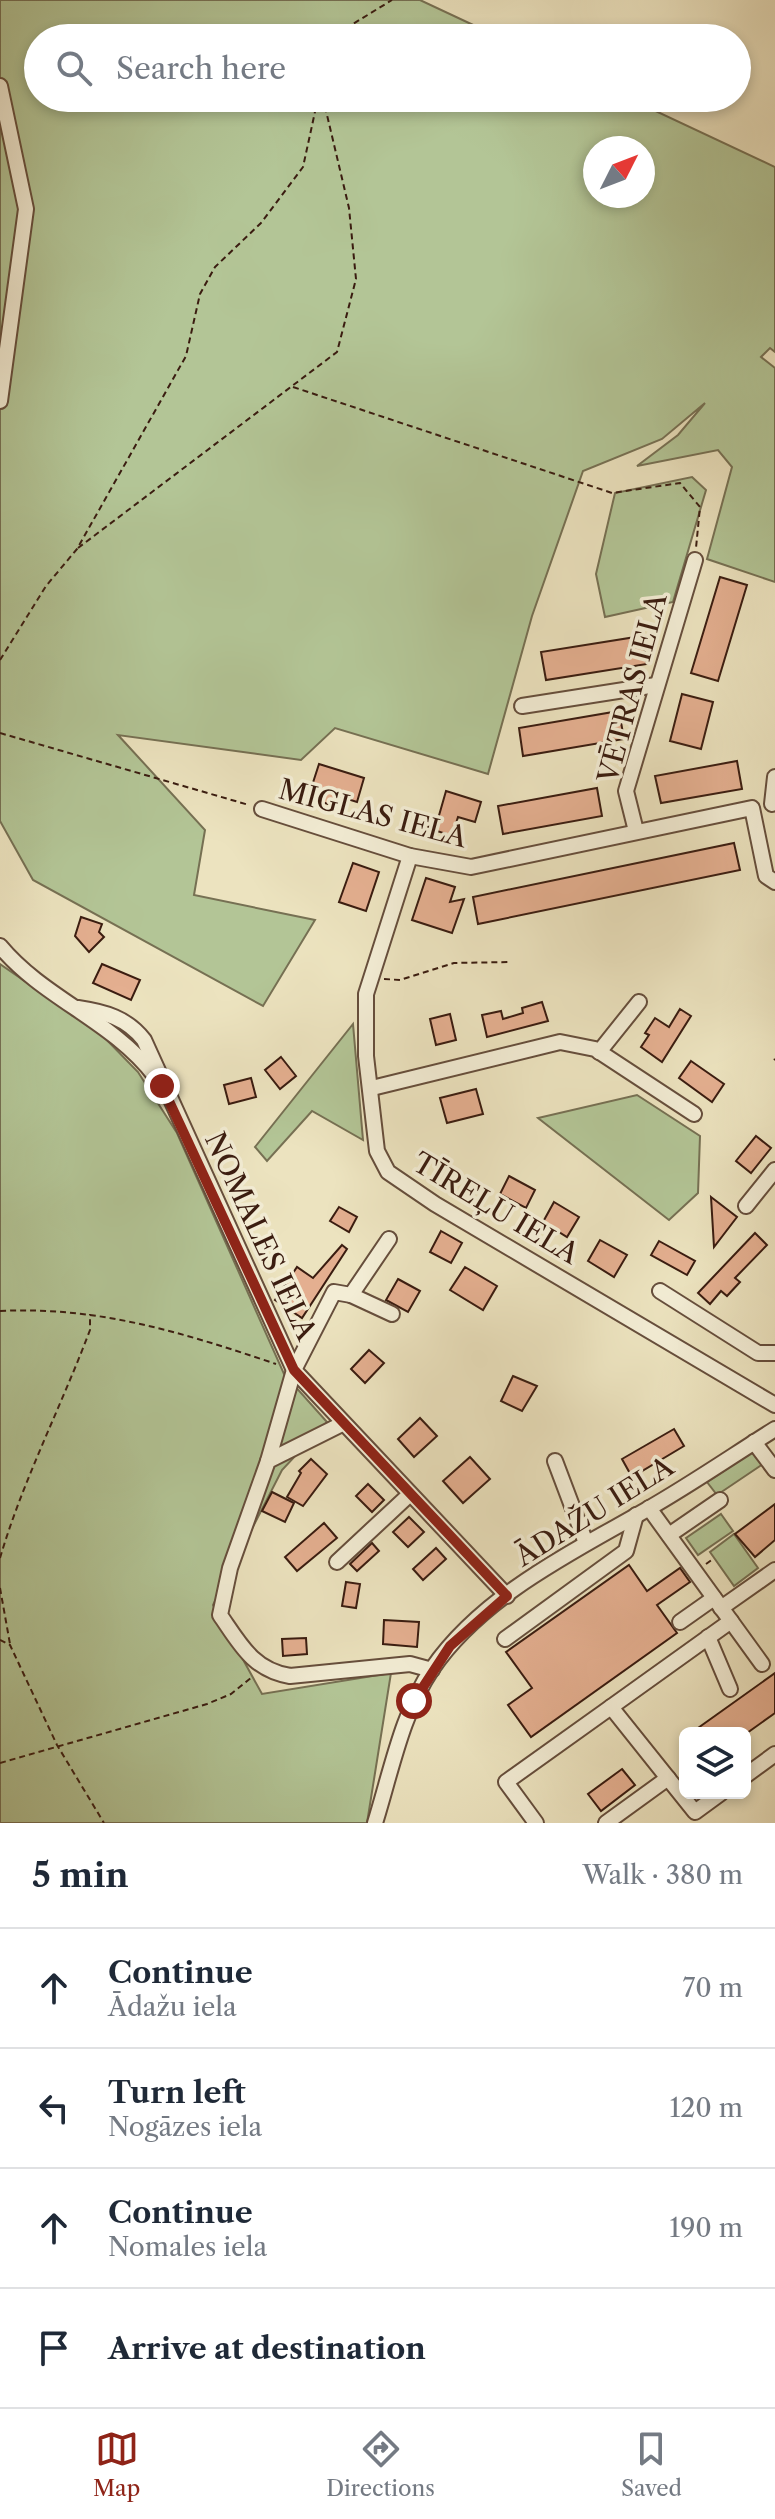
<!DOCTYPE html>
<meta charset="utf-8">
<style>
:root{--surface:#fff;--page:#f6f6f7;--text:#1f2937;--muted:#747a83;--line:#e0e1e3;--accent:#8f2418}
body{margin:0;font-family:"Libre Caslon Text",serif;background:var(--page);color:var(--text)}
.controls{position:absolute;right:24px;bottom:24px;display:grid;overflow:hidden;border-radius:12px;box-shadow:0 4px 12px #0003}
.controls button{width:72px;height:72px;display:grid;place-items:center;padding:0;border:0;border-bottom:2px solid var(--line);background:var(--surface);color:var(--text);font:40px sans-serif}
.compass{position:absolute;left:583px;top:136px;width:72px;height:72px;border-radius:50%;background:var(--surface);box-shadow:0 4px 12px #0003;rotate:48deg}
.stop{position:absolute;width:24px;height:24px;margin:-18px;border:6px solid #8f2418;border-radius:50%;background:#fff}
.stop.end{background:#8f2418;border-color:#fff;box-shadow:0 2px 8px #0008}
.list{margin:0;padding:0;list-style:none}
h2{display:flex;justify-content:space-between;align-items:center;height:104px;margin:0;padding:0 32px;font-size:34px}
h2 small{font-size:26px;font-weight:400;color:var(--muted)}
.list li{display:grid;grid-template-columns:52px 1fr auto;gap:24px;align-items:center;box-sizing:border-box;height:120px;padding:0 32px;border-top:2px solid var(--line)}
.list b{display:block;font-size:30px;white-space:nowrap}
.list p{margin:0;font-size:26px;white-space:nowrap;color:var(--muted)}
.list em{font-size:26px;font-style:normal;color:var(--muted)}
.icon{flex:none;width:44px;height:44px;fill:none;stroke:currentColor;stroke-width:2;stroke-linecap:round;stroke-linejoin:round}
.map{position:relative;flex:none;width:775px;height:1823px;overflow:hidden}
.search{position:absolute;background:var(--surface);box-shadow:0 4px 12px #0003;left:24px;right:24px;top:24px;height:88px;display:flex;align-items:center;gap:20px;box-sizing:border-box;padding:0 28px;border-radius:44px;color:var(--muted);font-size:30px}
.sheet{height:584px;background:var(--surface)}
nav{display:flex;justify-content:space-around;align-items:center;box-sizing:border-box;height:112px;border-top:2px solid var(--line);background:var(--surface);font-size:22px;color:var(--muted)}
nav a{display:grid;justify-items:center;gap:4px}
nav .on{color:var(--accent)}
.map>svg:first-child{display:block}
.green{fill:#b3c596;stroke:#767053;stroke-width:2;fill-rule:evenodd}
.building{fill:#e4af90;stroke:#3a1c10;stroke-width:2}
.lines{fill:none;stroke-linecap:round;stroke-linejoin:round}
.minor-casing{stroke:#664e3c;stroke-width:18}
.path{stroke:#3a1c10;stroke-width:2;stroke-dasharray:6 4;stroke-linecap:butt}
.minor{stroke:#f3edd5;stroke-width:14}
.route{stroke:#8f2418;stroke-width:10}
.labels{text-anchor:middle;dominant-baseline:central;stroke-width:7;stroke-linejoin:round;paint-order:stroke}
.street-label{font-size:28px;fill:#3a1c10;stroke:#f3edd5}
</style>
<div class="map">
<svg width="775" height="1823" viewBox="0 0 775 1823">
<rect width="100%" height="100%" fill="#ece3bf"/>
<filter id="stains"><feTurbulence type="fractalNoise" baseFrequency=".0025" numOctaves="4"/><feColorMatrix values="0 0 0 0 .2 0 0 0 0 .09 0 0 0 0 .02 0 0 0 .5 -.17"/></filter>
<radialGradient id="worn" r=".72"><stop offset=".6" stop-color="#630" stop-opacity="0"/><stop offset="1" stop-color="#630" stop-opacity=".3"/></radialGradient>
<g class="green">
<path d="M0,0H420L501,38H38V98H628L775,167V352L770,348L761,357L775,368V582L707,559L732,467L718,450L637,466L678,435L705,403L662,439L583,471L532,616L488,774L335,728L301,760L118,735L205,830L194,895L315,920L263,1006L33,880L0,821ZM595,148H643V196H595Z"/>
<path d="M692,477L706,490L673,602L605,617L596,574L615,493Z"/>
<path d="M0,964L100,1033L138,1072L177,1133L284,1374L327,1422L282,1470L213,1605L262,1694L391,1673L367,1823H0Z"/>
<path d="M353,1024L363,1140L312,1111L267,1161L255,1147Z"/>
<path d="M637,1095L700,1136L698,1193L669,1220L538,1118Z"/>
<path d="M754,1451L763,1464L717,1495L707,1482Z"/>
<path d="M721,1514L733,1531L698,1555L686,1538Z"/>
<path d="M734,1534L758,1568L734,1586L710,1552Z"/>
</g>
<g class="building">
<path d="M720,577L747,585L718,681L691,673Z"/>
<path d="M642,636L647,664L546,680L541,652Z"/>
<path d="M682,694L713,702L701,749L670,741Z"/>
<path d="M619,711L624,739L523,756L519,728Z"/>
<path d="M737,761L742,789L661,803L655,776Z"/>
<path d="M319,764L364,778L357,802L338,796L335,806L308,798Z"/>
<path d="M597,788L602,816L503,834L498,806Z"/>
<path d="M446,791L481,802L475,822L458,817L452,836L428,828L432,817L438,819Z"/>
<path d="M734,843L740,870L478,924L473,897Z"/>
<path d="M353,863L379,872L366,911L339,902Z"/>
<path d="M426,878L455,887L450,902L464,899L452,933L412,920Z"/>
<path d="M81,917L102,924L99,932L104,937L89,952L75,936Z"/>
<path d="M102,964L140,980L131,1000L93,983Z"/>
<path d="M542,1002L548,1021L487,1037L482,1015L501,1011L503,1019L523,1013L522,1008Z"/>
<path d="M680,1009L691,1016L662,1062L641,1047L649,1035L645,1033L655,1018L669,1027Z"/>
<path d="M450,1014L456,1040L436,1045L430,1019Z"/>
<path d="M281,1057L296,1076L280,1089L265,1070Z"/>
<path d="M691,1061L724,1084L712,1102L679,1078Z"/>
<path d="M251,1078L256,1097L229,1104L224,1085Z"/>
<path d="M476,1089L483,1114L447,1123L440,1098Z"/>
<path d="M756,1136L771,1148L751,1173L736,1161Z"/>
<path d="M509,1176L535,1190L526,1208L500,1194Z"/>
<path d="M711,1197L737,1217L714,1247Z"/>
<path d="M554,1202L579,1217L567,1237L543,1222Z"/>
<path d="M339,1207L357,1217L349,1232L330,1221Z"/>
<path d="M441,1231L462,1243L451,1263L430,1252Z"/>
<path d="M755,1233L767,1245L735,1278L740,1282L727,1296L721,1291L710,1304L698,1293Z"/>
<path d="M600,1240L627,1255L614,1277L588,1261Z"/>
<path d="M659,1241L695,1261L687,1275L651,1255Z"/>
<path d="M342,1245L347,1249L302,1318L275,1300L297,1267L313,1278Z"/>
<path d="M465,1267L497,1286L483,1310L450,1290Z"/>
<path d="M398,1279L420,1291L408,1312L386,1300Z"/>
<path d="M369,1350L384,1363L365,1383L351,1369Z"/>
<path d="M513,1376L537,1386L522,1411L501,1401Z"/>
<path d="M420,1418L437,1436L414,1457L398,1439Z"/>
<path d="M674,1429L684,1446L632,1477L622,1459Z"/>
<path d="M470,1457L490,1479L463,1503L443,1481Z"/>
<path d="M311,1459L327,1474L303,1506L287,1497L301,1473L299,1471Z"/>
<path d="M368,1484L384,1500L372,1512L356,1496Z"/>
<path d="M272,1492L294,1503L285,1522L262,1511Z"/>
<path d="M775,1504V1540L755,1557L735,1534Z"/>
<path d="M409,1517L424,1532L408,1547L393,1532Z"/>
<path d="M324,1523L337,1538L297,1571L285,1557Z"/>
<path d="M372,1543L379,1551L357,1571L350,1564Z"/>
<path d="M436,1548L446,1559L423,1580L413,1569Z"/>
<path d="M629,1565L647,1591L680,1568L690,1582L657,1605L677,1633L531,1737L508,1705L532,1688L506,1652Z"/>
<path d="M346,1582L360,1584L356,1608L342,1606Z"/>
<path d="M384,1620L419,1622L417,1647L383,1644Z"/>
<path d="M306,1638L307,1654L283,1656L282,1639Z"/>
<path d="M775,1673V1713L747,1733H691Z"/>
<path d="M622,1769L635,1785L601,1811L588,1794Z"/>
</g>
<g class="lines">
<defs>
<g id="minor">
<path d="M0,86L26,209L0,401"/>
<path d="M522,706L656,685"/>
<path d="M772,804L775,777"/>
<path d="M262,809L410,856L471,867L752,808L766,876L775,882"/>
<path d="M636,831L626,791L695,560"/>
<path d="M410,856L366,994V1056L377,1151L388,1172L435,1204L775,1405"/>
<path d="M0,946C44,999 112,1020 155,1076"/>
<path d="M78,1008C105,1012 127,1018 144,1040L294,1370L507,1596"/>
<path d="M599,1052L639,1002"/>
<path d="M372,1088L560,1042L595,1049L694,1114"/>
<path d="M746,1206L775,1170"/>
<path d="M660,1291L758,1353H775"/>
<path d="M351,1295L389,1239"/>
<path d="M342,1424L268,1461L230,1568L220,1615C240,1644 253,1670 290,1676L410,1664L432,1670"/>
<path d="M754,1442L775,1470"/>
<path d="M268,1461L294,1370L334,1292L351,1295L392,1314"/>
<path d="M555,1461L586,1543"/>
<path d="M649,1508L762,1664"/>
<path d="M669,1535L720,1500"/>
<path d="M337,1562L409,1495"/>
<path d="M721,1608L775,1570"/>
<path d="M680,1622L714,1598"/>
<path d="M708,1637L730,1689"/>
<path d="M505,1639L626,1551L636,1515"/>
<path d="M745,1776L775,1754"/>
<path d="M721,1793L695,1812L611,1707L731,1621"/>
<path d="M375,1823C391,1772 402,1713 432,1669C482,1596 571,1553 646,1510C690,1485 732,1456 775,1429"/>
<path d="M536,1823L506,1782L611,1707"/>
<path d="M606,1823L668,1778"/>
</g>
</defs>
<use href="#minor" class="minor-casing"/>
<g class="path">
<path d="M341,38L348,27L392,0"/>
<path d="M293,387L612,493L680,483L700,507L696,548"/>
<path d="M78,548L337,352L356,279L349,208L323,98"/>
<path d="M0,660L46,586L77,549L186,356L200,294L215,267L261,223L303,167L318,98"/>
<path d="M0,733L249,805"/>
<path d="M384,979L400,980L454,963L510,962"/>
<path d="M774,1060L775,1059"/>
<path d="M0,1311C98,1306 184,1333 276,1364"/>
<path d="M0,1558C23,1480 61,1407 90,1330V1314"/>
<path d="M706,1564L713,1559"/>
<path d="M0,1588L10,1644"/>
<path d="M0,1640L10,1645L57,1745L104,1823"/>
<path d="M0,1763L207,1704L231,1694L252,1677"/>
</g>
<use href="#minor" class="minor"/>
</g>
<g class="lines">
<path class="route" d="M162,1086L294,1370L507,1596L450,1646L414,1701"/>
</g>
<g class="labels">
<g class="street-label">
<text transform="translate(632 688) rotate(-75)">VĒTRAS IELA</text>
<text transform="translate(373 813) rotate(15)">MIGLAS IELA</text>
<text transform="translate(496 1208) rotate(31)">TĪREĻU IELA</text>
<text transform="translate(261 1236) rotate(65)">NOMALES IELA</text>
<text transform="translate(594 1511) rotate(-32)">ĀDAŽU IELA</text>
</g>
</g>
<rect width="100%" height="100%" filter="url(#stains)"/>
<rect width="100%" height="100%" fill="url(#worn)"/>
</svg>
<div class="controls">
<button><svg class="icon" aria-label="layers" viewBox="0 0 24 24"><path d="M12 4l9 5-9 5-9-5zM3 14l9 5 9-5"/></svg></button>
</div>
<svg class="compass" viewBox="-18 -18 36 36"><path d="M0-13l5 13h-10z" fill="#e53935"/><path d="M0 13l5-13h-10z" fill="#747a83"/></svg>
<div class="stop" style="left:414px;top:1701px"></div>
<div class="stop end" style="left:162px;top:1086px"></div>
<div class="search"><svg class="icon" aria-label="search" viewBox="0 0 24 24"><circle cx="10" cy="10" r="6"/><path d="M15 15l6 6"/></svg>Search here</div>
</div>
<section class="sheet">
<h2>5 min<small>Walk · 380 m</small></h2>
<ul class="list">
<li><svg class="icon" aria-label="ahead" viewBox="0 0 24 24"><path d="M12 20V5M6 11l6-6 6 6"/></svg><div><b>Continue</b><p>Ādažu iela</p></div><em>70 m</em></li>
<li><svg class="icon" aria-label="left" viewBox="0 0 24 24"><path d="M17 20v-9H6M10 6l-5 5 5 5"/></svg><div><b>Turn left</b><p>Nogāzes iela</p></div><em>120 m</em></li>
<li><svg class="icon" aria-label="ahead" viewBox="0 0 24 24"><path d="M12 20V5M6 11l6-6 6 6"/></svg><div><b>Continue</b><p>Nomales iela</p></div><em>190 m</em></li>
<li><svg class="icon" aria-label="arrive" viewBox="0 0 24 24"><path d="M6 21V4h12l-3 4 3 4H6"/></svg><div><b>Arrive at destination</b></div></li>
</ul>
</section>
<nav>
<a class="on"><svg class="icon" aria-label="map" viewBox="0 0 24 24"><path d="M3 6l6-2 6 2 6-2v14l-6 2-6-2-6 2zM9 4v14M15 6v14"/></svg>Map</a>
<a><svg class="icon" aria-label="directions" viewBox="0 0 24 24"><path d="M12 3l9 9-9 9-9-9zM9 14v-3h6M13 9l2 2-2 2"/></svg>Directions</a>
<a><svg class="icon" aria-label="saved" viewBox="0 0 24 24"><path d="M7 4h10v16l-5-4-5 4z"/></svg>Saved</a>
</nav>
